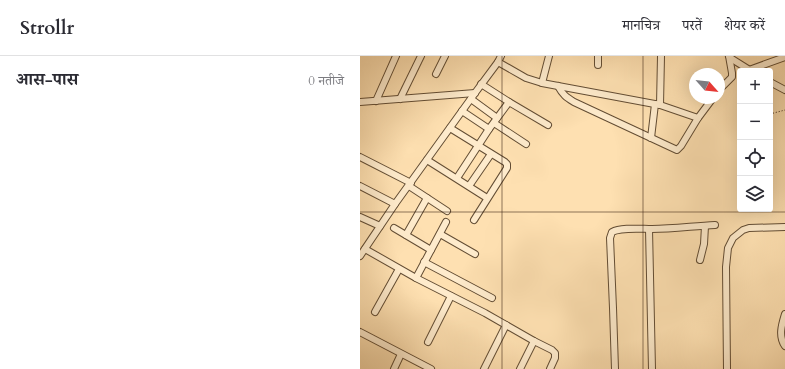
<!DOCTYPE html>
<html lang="hi">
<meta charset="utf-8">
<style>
:root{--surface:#fff;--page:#f2f2f3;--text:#2b2b33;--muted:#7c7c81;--line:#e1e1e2}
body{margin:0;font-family:Cardo,"Noto Serif Devanagari",serif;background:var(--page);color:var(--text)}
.controls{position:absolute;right:12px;top:12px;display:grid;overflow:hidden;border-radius:4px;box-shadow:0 4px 16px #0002}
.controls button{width:36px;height:36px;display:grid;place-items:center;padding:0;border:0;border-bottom:1px solid var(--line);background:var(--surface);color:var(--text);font:20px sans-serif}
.compass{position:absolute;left:329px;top:12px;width:36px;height:36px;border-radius:50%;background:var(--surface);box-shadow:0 4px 16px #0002;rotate:117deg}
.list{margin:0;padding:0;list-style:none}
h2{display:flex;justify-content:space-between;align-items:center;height:52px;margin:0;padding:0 16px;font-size:17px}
h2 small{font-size:13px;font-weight:400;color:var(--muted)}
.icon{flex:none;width:22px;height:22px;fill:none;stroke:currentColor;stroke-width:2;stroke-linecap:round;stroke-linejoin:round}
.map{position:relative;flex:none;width:425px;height:313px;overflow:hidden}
header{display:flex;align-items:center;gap:24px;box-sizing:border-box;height:56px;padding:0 20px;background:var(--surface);border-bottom:1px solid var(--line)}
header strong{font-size:19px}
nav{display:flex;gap:22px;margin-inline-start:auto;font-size:14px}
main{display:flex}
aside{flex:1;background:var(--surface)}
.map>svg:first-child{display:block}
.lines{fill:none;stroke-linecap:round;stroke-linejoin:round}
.minor-casing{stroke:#634d34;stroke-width:8}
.path{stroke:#2f1c0b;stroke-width:1;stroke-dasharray:1 2;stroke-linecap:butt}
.minor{stroke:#feebcc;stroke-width:6}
.grid{fill:none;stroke:#2f1c0b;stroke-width:1;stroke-opacity:0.55}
</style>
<header>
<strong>Strollr</strong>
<nav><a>मानचित्र</a><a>परतें</a><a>शेयर करें</a></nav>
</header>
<main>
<aside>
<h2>आस-पास<small>0 नतीजे</small></h2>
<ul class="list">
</ul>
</aside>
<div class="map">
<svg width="425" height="313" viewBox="0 0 425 313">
<rect width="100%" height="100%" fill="#fee0b1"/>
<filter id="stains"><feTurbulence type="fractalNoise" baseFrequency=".005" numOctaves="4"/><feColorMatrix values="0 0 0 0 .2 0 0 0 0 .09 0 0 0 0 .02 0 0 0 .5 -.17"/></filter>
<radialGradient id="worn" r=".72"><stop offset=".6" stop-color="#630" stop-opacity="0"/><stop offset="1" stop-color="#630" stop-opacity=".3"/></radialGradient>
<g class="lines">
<defs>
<g id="minor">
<path d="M238,0V9"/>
<path d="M369,0L372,3L391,15"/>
<path d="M138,6L166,22L182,27L300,49L338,62"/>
<path d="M389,14L425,1"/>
<path d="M76,18L85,0"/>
<path d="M410,26L425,34"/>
<path d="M182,27L189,0"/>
<path d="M198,30C203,39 206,41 214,46L317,94L321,90L338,62L353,42"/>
<path d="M359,34L372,21V17L369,0"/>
<path d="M40,43L61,0"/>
<path d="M111,43L137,62"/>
<path d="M16,45L36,0"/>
<path d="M0,46L115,37"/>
<path d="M149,46L188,69"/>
<path d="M300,49L301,0"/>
<path d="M102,55L129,73"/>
<path d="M134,67L166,88"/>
<path d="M90,72L145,106L147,108V112L114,164"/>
<path d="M291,82L295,48"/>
<path d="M0,101L51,127"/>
<path d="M67,104L127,142"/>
<path d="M97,122L129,73L149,46L121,28"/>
<path d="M0,130L35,148"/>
<path d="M49,130L87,155"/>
<path d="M109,130L131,98"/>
<path d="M0,161L20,170"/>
<path d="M34,172L71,194"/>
<path d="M289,173L292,313"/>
<path d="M80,178L115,198"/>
<path d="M46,179L67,142"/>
<path d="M5,193L56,222L125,257L174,285L192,294L195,297V302L190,313"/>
<path d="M0,200L35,148L115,37L138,6L141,0"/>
<path d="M340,204L344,188L345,170"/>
<path d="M64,206L132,242"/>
<path d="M56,222L86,166"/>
<path d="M15,256L39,213"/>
<path d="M425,258C422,268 418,280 425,290"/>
<path d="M0,276L71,313"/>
<path d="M68,286L91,240"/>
<path d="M34,313L41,298"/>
<path d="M124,313L146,269"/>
<path d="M160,313L174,285"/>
<path d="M255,313L253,252L250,182L252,176C261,171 281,173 292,173C313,173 334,170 355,169"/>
<path d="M367,313L366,211L368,192L373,182L383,174L389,172L425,171"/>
</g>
</defs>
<use href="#minor" class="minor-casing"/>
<path class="path" d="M410,58L425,54"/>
<use href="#minor" class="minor"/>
</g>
<path class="grid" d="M142,0V313M283,0V313M0,156H425"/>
<rect width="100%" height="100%" filter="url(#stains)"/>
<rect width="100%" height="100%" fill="url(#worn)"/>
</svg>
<div class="controls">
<button>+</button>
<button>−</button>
<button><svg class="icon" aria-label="locate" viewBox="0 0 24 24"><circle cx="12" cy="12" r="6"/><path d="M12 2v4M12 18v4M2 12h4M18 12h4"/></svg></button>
<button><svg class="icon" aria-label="layers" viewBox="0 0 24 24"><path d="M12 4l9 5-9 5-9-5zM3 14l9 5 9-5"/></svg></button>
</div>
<svg class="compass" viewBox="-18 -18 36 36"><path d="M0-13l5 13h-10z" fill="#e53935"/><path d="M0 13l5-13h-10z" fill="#7c7c81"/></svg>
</div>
</main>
